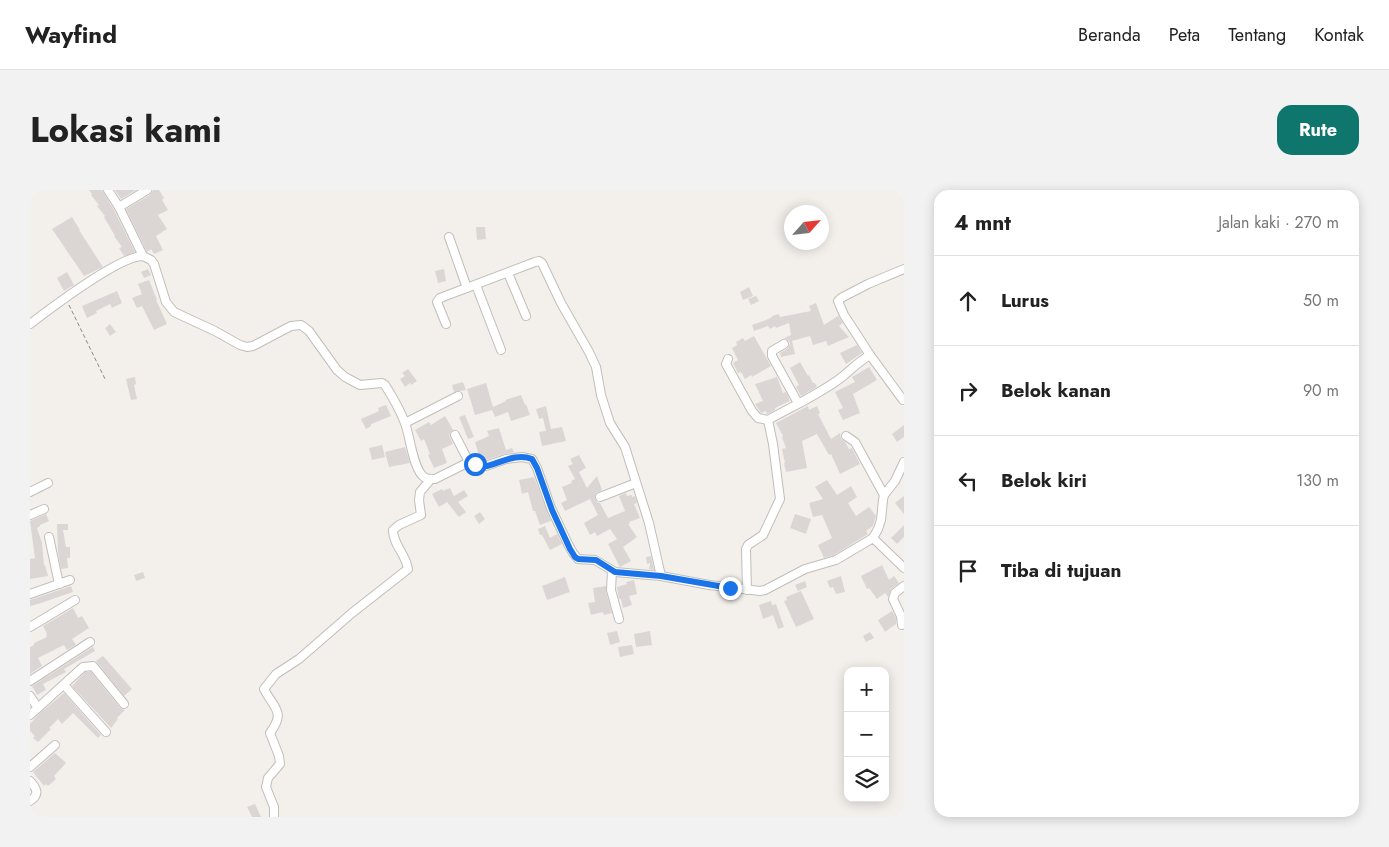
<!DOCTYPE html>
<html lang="id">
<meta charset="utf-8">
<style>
:root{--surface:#fff;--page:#f2f2f2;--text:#222;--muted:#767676;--line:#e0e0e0;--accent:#0f766e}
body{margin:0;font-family:Jost,sans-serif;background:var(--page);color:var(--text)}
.controls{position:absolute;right:15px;bottom:15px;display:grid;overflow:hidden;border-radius:10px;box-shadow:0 2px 12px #0003}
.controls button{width:45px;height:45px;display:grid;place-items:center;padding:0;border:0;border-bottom:1px solid var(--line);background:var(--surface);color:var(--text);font:25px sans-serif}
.compass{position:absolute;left:754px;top:15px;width:45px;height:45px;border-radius:50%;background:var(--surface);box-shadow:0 2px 12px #0003;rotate:63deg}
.stop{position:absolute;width:15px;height:15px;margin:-11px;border:4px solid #1a73e8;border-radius:50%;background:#fff}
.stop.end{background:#1a73e8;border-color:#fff;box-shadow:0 1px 5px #0008}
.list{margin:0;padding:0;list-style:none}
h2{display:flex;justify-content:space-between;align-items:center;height:65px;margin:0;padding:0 20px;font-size:21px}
h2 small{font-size:16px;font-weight:400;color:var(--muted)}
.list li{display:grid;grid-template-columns:32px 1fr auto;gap:15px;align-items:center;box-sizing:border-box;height:90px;padding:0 20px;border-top:1px solid var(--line)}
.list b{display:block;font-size:19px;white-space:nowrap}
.list em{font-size:16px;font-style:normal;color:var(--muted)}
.icon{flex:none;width:28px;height:28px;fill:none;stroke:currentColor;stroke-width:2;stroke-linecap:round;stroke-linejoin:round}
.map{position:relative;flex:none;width:874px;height:627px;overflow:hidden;border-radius:15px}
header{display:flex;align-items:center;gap:30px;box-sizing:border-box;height:70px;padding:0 25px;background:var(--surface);border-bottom:1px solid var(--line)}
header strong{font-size:24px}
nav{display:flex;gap:28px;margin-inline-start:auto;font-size:18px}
.intro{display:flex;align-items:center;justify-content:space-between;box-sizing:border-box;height:120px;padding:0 30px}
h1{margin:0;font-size:35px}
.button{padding:12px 22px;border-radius:15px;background:var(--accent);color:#fff;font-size:18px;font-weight:700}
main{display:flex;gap:30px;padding:0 30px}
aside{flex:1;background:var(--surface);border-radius:15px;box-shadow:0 2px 12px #0003}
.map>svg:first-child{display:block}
.building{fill:#dbd6d4}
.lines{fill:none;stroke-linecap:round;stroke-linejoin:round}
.street-casing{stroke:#c1beba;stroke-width:10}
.path{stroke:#8a8784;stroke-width:1;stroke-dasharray:4 2.5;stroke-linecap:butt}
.street{stroke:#fff;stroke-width:8}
.route{stroke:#1a73e8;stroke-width:6}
</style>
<header>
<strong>Wayfind</strong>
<nav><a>Beranda</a><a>Peta</a><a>Tentang</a><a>Kontak</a></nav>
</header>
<div class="intro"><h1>Lokasi kami</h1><a class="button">Rute</a></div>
<main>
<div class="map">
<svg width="874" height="627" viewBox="0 0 874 627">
<rect width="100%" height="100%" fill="#f3f0ec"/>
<g class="building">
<path d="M59,0H72L84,20L105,62L94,66L89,58L92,57L84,46H85L74,27L75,26L67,16L69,15L61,5L62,4Z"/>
<path d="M85,0H106L91,9Z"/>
<path d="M123,0H129L134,8L132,10L138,20L128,25L137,39L126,46L133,60L124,64L121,59L117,62L96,19L120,5Z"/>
<path d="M42,27L50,40H49L73,77L54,86L22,39Z"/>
<path d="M446,37H455L456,49L447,50Z"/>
<path d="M118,79L121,85L114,88L111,82Z"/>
<path d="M414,79L416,91L408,93L405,81Z"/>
<path d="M37,82L44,95L34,101L27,88Z"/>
<path d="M119,90L127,110H126L137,134L124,140L112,116L107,118L102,108L112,104L108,94Z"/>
<path d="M719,97L723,106L713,110L710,102Z"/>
<path d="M87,101L92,113L82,118L80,114L66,121L67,123L57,128L52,116Z"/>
<path d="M726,106L729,111L721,115L718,109Z"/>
<path d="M786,113L794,135L808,126L813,133L809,136L819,147L798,156L796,151L783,155L780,146L762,151L765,164L751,167L750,163L757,159L760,154L759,151L754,148L761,145L759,133L746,138L745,136L740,139L738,136L724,141L722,135L736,130L742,127V126L749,124L750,127L781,121L779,116Z"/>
<path d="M80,134L86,142L80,146L75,138Z"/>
<path d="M724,146L741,176L722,187L721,185L715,189L711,182L708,183L703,173L708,170L702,158L707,155L706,152L713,148L715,151Z"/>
<path d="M827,155L832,163L816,174L810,163Z"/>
<path d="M770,172L778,186L779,185L783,193H785L787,197L771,206L766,197L769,195L760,178Z"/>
<path d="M839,177L847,190L823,204L830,223L813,230L808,220L813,218L805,202L825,192L822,187Z"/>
<path d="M378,179L387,191L381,195L380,193L375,197L370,189L375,186L372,183Z"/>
<path d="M105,187L106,194L104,195L107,209L101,210L96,189Z"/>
<path d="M747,187L753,203L756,202L760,211L745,218V220L740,223L737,224L736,221L731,223L725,214L733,211L725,194Z"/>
<path d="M433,192L436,200L424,202L422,195Z"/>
<path d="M456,193L463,217L476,211L475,210L491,205L495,215L496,214L500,225L481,231L478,222L465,227L462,220L445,225L437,199Z"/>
<path d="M356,215L361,226L341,234V236L336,239L331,229L349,221L348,218Z"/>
<path d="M516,216L521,239L532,237L536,251L512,256L509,242L516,241L513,228L509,229L506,219Z"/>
<path d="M778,216L779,220L787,216L790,223L788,224L801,249L810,243L811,249L815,252L819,259L822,258L830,274L810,284L801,264L799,265L787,244L772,251L777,278L756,282L754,273H755L752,259L756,258L752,247L753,246L746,233Z"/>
<path d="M435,225L444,247L438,249L429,227Z"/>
<path d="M415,226L423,240L421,242L419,245L423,254L412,259L417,273L404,278L398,265L400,264L394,249L391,251L385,240L399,232L401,235Z"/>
<path d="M874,235V247L867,252L862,244Z"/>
<path d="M469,238L476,260L482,258L484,262L474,264L456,270L450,269L445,252L459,246L457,241Z"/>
<path d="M352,255L355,267L342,270L339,258Z"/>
<path d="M375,257L380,273L359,277L355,262Z"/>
<path d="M549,265L556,278L549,282L557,298L567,286L572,300L566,303L565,309L567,312L570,313L578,328L595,321L589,306L596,303L597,306L602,305V307L605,306L607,313L604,314L610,328L599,332L600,334H598L607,347L593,357L601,371L590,377L578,354L587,349L580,339L567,346L565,342L560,345L554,333L568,325L560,309L535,321L531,313L537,310L532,297L542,293L541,291L545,289L538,276L543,274L540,269Z"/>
<path d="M504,287L521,331L510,335L505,321H503L498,302L492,304L489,290Z"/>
<path d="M797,290L807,305L821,296L827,307L818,313L826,326L839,317L846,326L843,336L836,341L838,344L804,365L794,368L788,355L802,348L792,325L783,327L779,313L793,309L785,297Z"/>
<path d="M420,298L424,306L434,300L438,306L428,312L436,322L429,327L417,312L409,317L402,304L412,299L413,301Z"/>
<path d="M874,306V324L865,313Z"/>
<path d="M450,322L455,329L449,334L444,326Z"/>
<path d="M16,324L19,331L10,335V336L7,338L12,353L14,375H15L18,386L0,389V369L5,368L0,331Z"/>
<path d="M765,324L781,329L776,344L760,338Z"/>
<path d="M27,334H38V340H33L36,357H40V368H37L38,378L31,379L28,362Z"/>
<path d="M874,335V347L867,354L861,348Z"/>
<path d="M515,336L520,348L527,344L532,354L520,360L512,345H510L508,339Z"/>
<path d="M621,366L624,380L619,379L620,373L617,374L616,367Z"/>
<path d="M852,375L859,390L864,386L869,393L861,399L858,407L855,403L847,409L839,398L837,399L831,386Z"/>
<path d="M113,382L115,388L106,391L104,385Z"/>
<path d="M811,386L815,402L806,404L803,397L800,398L797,391Z"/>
<path d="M535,387L540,402L517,410L512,396Z"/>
<path d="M604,390L607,404L599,406L602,415L593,418L591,409H589L587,397L597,394L596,392Z"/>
<path d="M775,391L777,397L768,401L765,395Z"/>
<path d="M41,396L43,402L8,414L0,416V410Z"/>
<path d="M576,396V402L582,423L574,425L573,422L561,425L558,413L565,412L563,398Z"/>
<path d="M771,401L784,429L766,437L754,411L757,410L756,407Z"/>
<path d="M741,411L742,415L746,414L754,437L748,439L743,425L733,429L729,415Z"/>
<path d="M43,418L48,428L52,426L59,438L42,449L46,455L37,460L34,455L8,468L12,476L0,484V457L4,455V453L17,447L16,445L17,444L13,436Z"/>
<path d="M862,421L866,428V434L855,442L848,430Z"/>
<path d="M587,441L590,452L580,455L577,443Z"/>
<path d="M620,441L622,455L606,457L604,444Z"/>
<path d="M840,442L844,448L836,452L833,446Z"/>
<path d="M602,455L604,464L590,467L588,457Z"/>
<path d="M63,457L65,461L34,479L36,482L13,494L16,500L7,505L2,496Z"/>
<path d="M73,466L102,499L94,506L66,471Z"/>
<path d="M55,482H61L90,518L95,520L87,528L88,529L81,538L42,496Z"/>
<path d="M34,503L71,545L68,548L43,523L32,534L28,529L19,538L21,539L8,552L3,548L5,546L0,541V534L10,523Z"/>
<path d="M25,563L36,573L24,586L26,589L18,596L16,594L14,596L3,582Z"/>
<path d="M225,614L231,627H222L217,617Z"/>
</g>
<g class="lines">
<defs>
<g id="street">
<path d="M78,0L89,17L113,66"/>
<path d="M89,17L117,0"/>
<path d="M419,47L437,98"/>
<path d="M478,83L496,126"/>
<path d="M446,95L471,160"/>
<path d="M0,134C21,118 90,66 113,66L121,70L124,74L136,112L144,122L185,141L210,155L217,157L223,156L261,136L271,135L279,141L307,180L315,187L330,195L352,193L355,195C362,206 370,220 375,233C380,246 383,279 394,287C398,290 401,289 405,289L439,272L456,276L476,269L492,267L502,269L507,278L521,318L538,354L543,363L548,369L565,370L585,382L631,386L679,395L730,401L735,400L775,379L806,370L843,348L874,378"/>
<path d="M416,134L407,112L410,108L505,72L509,71L512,73L531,113L559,162L566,177L571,205L580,233L595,257L619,333L631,386"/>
<path d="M754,154L742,161V166L768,213"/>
<path d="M698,169L696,174L722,221L728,228L738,230"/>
<path d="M873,210L840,165L814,125L808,111L811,108L838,94L874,79"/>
<path d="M375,233L428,206"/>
<path d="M425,245L439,272"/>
<path d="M816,246L825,252L854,305"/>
<path d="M0,302L18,293"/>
<path d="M570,307L606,293"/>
<path d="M0,325L14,319"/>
<path d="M19,347L29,394"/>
<path d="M843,348L848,339L851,330L853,310L854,305L865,291L874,272"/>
<path d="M582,381L581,400L589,429"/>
<path d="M717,400L716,359L718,355L733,345L750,309L743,254L738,230C763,216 790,204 812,187C822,179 828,172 840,165"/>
<path d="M0,404L40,390"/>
<path d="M872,435L871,426L863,409L865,403L874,396"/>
<path d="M0,437L45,410"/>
<path d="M0,491L60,452"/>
<path d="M34,495L76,542"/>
<path d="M0,506L8,518"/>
<path d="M0,525L53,477L63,476L94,514"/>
<path d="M0,577L25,555"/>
<path d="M0,591C7,599 10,604 0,611"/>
<path d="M244,627V617L236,597L238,588L250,574L249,566L240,543C256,521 244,519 234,499L246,484L269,469L322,423L378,379C376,364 363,355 363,340L369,335L391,325L389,310L390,302L401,289"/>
</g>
</defs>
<use href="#street" class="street-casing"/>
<path class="path" d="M39,115L76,191"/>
<use href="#street" class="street"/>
</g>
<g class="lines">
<path class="route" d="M445,274C449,275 453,276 457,276C472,272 487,263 502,269L507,278L522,320L540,359L545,367L548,369L566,370L585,382L631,386L700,398"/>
</g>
</svg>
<div class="controls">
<button>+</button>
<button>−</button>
<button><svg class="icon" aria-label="layers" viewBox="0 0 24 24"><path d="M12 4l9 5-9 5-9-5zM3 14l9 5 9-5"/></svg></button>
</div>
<svg class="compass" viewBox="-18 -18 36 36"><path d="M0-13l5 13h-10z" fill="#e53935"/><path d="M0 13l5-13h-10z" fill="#767676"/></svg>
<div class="stop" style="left:445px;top:274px"></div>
<div class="stop end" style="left:700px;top:398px"></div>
</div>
<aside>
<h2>4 mnt<small>Jalan kaki · 270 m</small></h2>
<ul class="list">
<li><svg class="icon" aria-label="ahead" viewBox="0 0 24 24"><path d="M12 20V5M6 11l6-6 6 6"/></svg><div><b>Lurus</b></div><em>50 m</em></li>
<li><svg class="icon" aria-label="right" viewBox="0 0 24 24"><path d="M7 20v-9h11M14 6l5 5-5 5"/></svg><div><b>Belok kanan</b></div><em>90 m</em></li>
<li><svg class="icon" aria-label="left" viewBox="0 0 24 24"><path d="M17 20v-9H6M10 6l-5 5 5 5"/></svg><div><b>Belok kiri</b></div><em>130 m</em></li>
<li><svg class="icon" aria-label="arrive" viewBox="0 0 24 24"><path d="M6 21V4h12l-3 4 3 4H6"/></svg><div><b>Tiba di tujuan</b></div></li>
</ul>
</aside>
</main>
